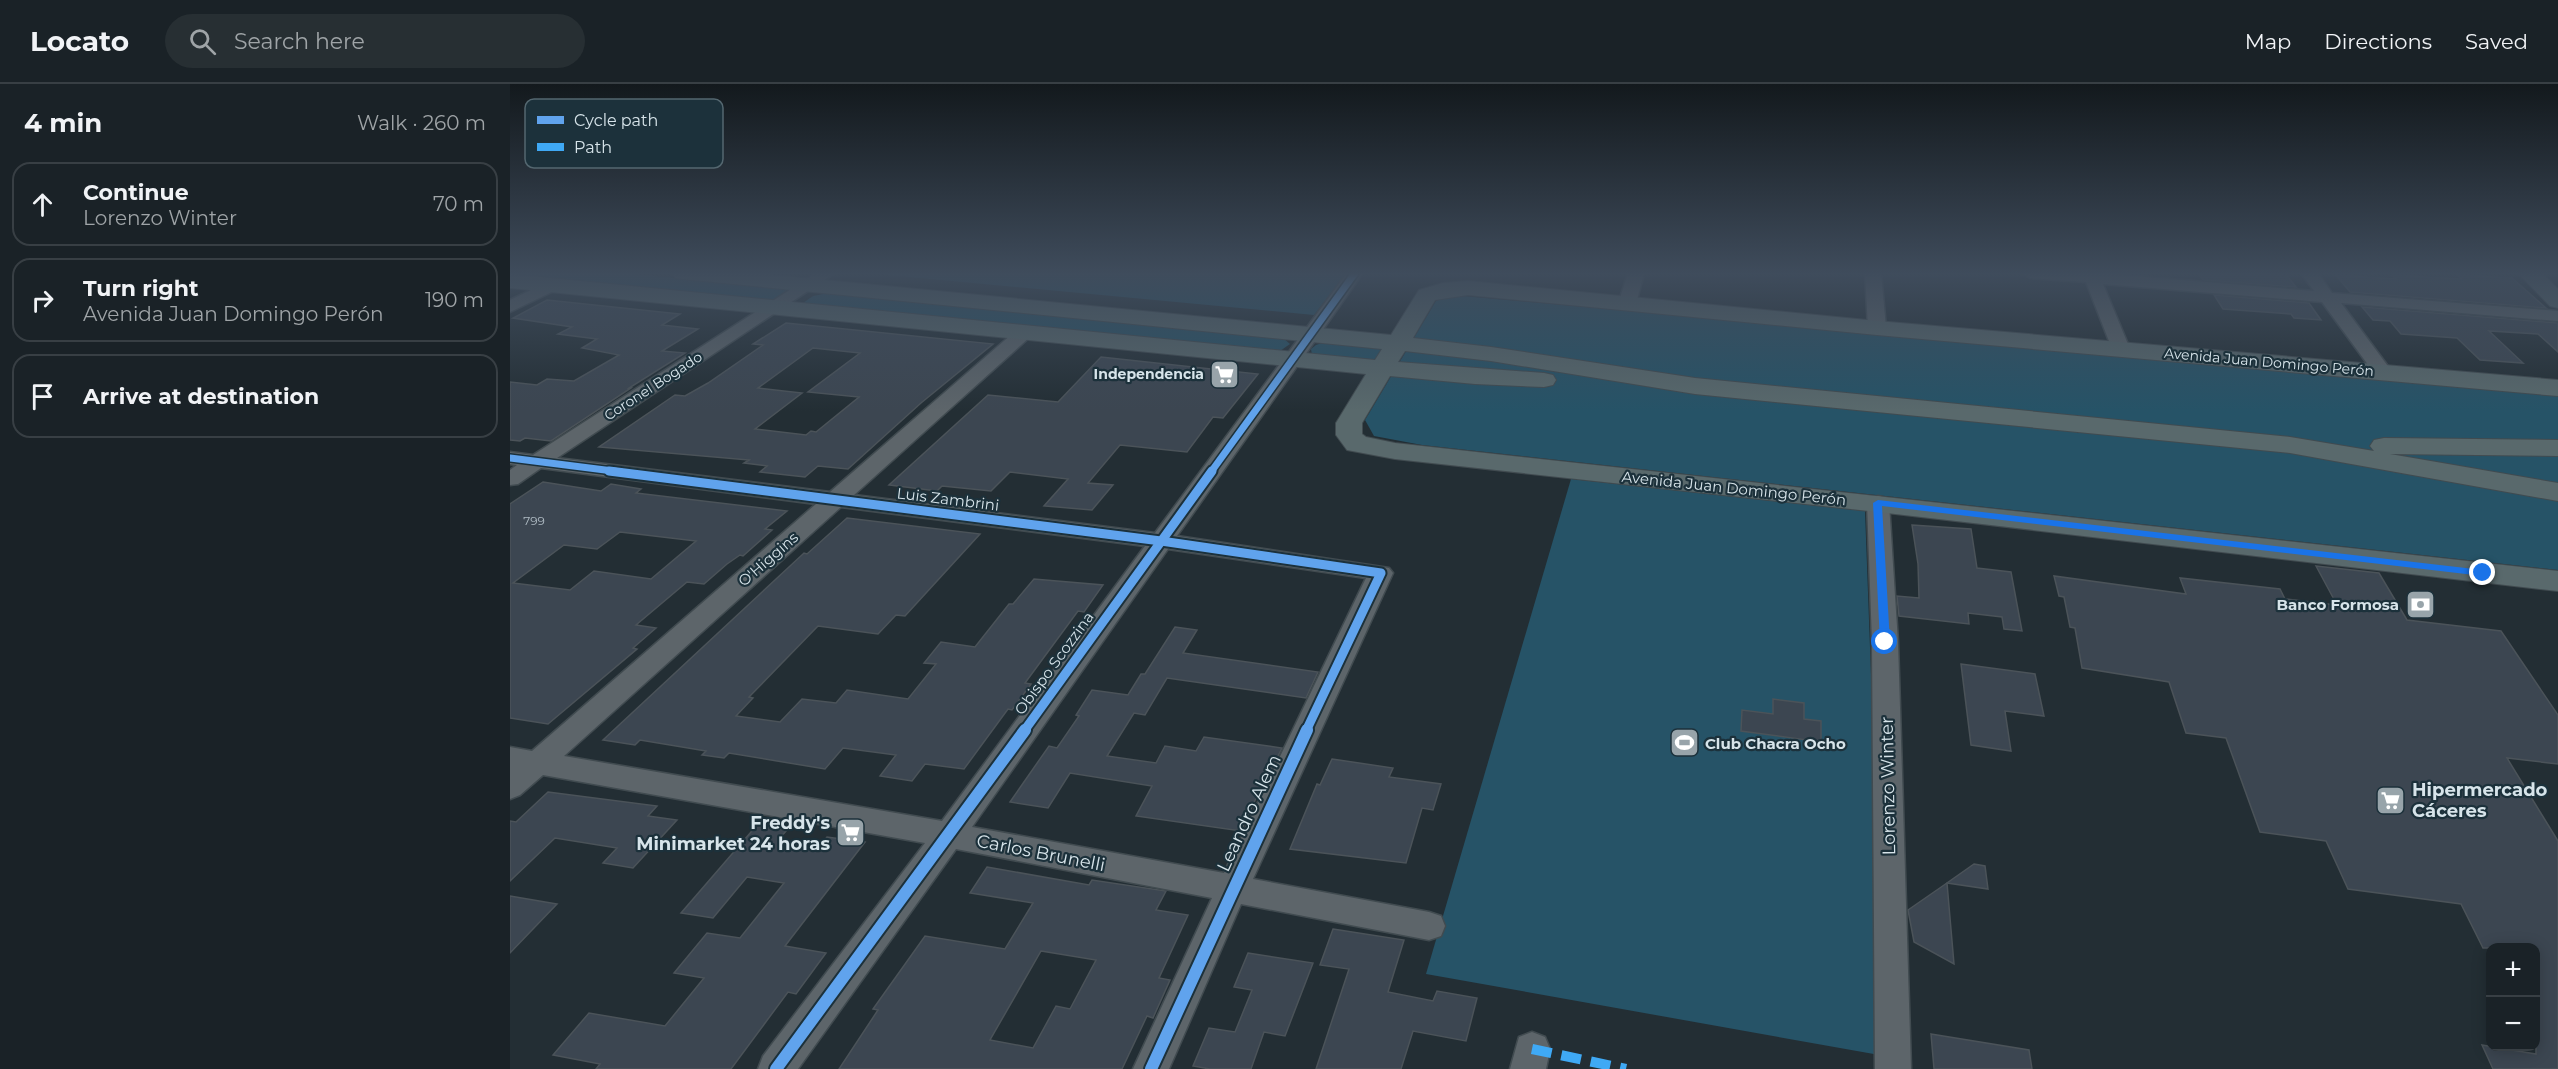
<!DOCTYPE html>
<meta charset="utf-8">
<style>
:root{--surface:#1a2227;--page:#272f33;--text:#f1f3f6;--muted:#9fa4a7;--line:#383f44}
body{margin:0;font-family:Montserrat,sans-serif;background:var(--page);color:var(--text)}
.controls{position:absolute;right:18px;bottom:18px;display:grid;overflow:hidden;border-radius:12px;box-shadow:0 3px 15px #0003}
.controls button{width:54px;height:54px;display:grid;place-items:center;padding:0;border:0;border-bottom:2px solid var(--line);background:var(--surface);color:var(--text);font:30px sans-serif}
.stop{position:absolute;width:18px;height:18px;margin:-14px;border:4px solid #1a73e8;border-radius:50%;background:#fff}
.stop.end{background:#1a73e8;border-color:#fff;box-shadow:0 2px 6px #0008}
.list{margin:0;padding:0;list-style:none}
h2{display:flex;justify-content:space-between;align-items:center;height:78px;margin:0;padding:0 24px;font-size:26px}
h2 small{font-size:20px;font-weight:400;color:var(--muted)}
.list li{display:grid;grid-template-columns:39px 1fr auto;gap:18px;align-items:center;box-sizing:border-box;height:84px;margin:0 12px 12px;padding:0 12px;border:2px solid var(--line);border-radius:18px}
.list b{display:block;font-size:22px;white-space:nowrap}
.list p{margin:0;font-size:20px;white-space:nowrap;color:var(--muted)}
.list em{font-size:20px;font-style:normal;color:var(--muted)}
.icon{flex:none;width:33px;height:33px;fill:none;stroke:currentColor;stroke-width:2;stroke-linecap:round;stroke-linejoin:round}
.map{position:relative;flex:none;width:2048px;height:985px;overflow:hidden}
header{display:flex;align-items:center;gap:36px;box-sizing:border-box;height:84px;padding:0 30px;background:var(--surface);border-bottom:2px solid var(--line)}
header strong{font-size:28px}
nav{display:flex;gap:33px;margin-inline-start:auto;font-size:21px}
.search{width:420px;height:54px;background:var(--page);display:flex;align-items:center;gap:15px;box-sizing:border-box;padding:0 21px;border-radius:33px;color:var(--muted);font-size:22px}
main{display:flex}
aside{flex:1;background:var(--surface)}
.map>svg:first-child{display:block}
.green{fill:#265367}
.building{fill:#3c4651;stroke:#4b5359;stroke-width:1.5;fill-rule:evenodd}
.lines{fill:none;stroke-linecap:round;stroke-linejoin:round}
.minor-casing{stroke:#414b50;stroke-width:3}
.major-casing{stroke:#414b50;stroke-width:2}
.minor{fill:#5d656a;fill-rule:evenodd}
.major{fill:#59696c;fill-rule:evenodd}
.quiet{stroke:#3fa9f5;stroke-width:10;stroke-dasharray:20 10;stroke-linecap:butt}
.cycleway-far2-casing{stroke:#1c313b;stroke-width:10}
.cycleway-far1-casing{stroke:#1c313b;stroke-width:13}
.cycleway-casing{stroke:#1c313b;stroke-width:16}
.cycleway-far2{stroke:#60a3ed;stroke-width:7}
.cycleway-far1{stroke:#60a3ed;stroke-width:9}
.cycleway{stroke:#60a3ed;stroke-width:12}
.route{fill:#1a73e8}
.labels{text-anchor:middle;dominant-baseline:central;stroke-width:4.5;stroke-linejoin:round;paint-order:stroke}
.number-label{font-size:12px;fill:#b0bcc4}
.far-street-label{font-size:14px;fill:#d7e4ea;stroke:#1c313b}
.far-poi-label{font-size:14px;font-weight:bold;fill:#d7e4ea;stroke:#1c313b;text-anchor:end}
.street-label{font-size:15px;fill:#d7e4ea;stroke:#1c313b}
.poi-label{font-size:15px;font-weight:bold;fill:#d7e4ea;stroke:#1c313b;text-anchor:end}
.near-street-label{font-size:18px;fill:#d7e4ea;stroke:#1c313b}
.near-poi-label{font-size:18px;font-weight:bold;fill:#d7e4ea;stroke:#1c313b;text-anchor:start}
.key{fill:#1c313b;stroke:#546770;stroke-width:1.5}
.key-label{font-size:16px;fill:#d7e4ea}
</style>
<header>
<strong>Locato</strong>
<div class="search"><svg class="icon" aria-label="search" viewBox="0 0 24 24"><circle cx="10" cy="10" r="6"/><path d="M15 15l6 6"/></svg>Search here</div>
<nav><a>Map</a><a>Directions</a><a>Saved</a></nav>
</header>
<main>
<aside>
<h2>4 min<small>Walk · 260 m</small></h2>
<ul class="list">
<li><svg class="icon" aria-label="ahead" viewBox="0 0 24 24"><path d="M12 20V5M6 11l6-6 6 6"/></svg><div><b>Continue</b><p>Lorenzo Winter</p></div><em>70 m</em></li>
<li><svg class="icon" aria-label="right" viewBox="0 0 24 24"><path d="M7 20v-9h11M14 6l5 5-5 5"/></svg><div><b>Turn right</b><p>Avenida Juan Domingo Perón</p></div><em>190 m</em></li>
<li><svg class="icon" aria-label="arrive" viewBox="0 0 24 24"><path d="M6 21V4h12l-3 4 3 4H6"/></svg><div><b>Arrive at destination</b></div></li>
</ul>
</aside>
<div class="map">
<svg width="2048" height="985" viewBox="0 0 2048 985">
<rect width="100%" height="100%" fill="#232e34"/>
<g class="green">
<path d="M0,189H114L276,205L278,208L264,217L0,192Z"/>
<path d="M357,189H836L804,231Z"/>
<path d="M318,209L773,254L780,260L770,267L293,219L303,212Z"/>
<path d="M941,211L2048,310V486L912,361L864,352L855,336L926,217Z"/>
<path d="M815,258L874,264L867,278L802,271L801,265L806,261Z"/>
<path d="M1061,395L1355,427L1375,972L916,890Z"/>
</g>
<g class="building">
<path d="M1689,189H1775L1786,203L1693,196Z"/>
<path d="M1826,191L1886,195L1882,191L1952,195L1947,191L2002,194L2036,224L1840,208Z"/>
<path d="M1704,211L1799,219L1811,236L1784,234L1781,230L1713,225Z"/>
<path d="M37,216L170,230L152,241L188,245L152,267L175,269L119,304H121L41,357L15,354L10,357L0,356V298L27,301L37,295L64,297L109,271L72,264L87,255L48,250L62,243L3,234Z"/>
<path d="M1852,223L2048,239V268L2028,250L1979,247L2013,279L1970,276L1947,254L1891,250L1880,237L1863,236Z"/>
<path d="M276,239L483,260L411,319L338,385L308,382L295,393L250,388L257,382L234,379L239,376L89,363L165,311L175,312L198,299L253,261L243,260ZM303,264L350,269L298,308L349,313L306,348L301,347L296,351L245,345L292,309L248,304Z"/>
<path d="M591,273L748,290L713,334L703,333L677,368L610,361L578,399L603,401L582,426L534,422L558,395L500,388L481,407L432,402L427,407L379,401L478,311L548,318Z"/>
<path d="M33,398L91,407L101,400L131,405L126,409L277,427L255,445L262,446L233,472L230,471L217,480L194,500L177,498L126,541L146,544L123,564L127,565L38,640L0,634V420ZM110,448L186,457L141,495L84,487L60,506L3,499L54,461L87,465Z"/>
<path d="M337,434L470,450L395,532L386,531L368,550L308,542L239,613L243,614L226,632L270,638L292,615L326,619L337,606L398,615L426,580L414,579L431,558L465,563L499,520H503L524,495L593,501L574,528L568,527L515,599L521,600L502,626L498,625L454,685L415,680L402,697L370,692L386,671L333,664L315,685L219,669L214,674L192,671L196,667L130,656L125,661L93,656L294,469L297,470Z"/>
<path d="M1402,441L1461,445L1467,484L1501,488L1512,547L1494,545L1492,533L1458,529L1459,540L1389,532L1387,512L1409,514L1408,480Z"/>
<path d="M1806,482L1869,489L1897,536L1991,547L2048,631V680L1997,674L2048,757V985H1983L1972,961L2026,970L2025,864H1973L1951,820L1838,805L1816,757L1750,748L1716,654L1676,649L1659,598L1572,584L1565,544L1560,543L1554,513L1549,512L1544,492L1676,510L1670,494L1770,505L1775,515L1827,521Z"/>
<path d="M665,543L687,546L673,569L808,588L796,614L657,594L635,631L624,629L597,672L646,679L655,662L686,667L694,653L772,664L760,688H758L731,747L626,732L642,702L560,689L538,724L500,718L539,662L547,664L569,632L566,631L582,606L618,611L631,590H635Z"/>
<path d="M1451,580L1525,590L1534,632L1495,627L1501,667L1461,661Z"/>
<path d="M1263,615L1294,619V635L1311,637V658L1231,647L1232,626L1263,630Z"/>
<path d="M822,675L883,684L879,693L931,700L923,726L912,724L896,779L780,765L807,700L810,701Z"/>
<path d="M38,708L147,722L138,732L167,736L123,784L93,779L107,764L45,754L0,797V737L6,738Z"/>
<path d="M247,741L277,746L268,756L309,763L317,753L355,758L275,862L316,869L286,910L278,908L221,985H86L90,980L43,971L79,929L155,942L194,894L164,889L197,849L230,854L274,799L237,793L203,834L171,829Z"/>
<path d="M1464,780L1475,782L1478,805L1437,799Z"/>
<path d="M477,783L579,801L582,796L656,807L646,826L678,831L649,894L660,896L643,934L637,932L612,985H329L368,926L363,925L415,852L495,865L523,819L460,809ZM531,867L586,876L560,925L546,922L523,964L480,956Z"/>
<path d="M1437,799L1444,880L1404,858L1398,826Z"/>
<path d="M0,812L47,820L0,869Z"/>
<path d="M823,845L894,856L878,908L923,917L927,907L967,914L956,957L903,947L891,985H806L839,885L810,881Z"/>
<path d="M738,869L803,879L775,952L754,948L741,985H700L683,982L699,944L725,948L742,906L724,903Z"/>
<path d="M1421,950L1519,966L1522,985H1424Z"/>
</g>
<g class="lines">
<defs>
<g id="minor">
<path d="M306,189H325L47,374L320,408L509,244H521L524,248L521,252L344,411L645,449L837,189H853L667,452L879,484L883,489L743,795L919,828L931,832L935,842L931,852L919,856L731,820L659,985H623L702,814L446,765L288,985H248L253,972L415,759L33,691L10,711L0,715V663L22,667L306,420L31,384L8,400L0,401V386L7,381L0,380V368L23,371ZM331,423L635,462L432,737L54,672ZM658,465L856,494L714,789L462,743Z"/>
<path d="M1118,189H1134L1126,220L1123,224H1111L1108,220Z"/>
<path d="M1355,189H1371L1376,244L1373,248H1361L1358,244Z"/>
<path d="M1512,189H1588L1804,207L1791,189H1808L1822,209L2048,227V237L1831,219L1883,289L1881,293H1867L1812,218L1593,200L1620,265L1617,269H1605L1602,265L1576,198L1520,194Z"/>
<path d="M42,196L50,201L48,205L0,228V216Z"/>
<path d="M1368,412L1376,414L1379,419L1388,558L1401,985H1365L1362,558L1357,419L1360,414Z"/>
<path d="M1022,948L1035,953L1040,965L1036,985H1000L1009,953Z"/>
</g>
<g id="major">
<path d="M162,189H241L881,251L909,206L933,199L958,197L1367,237L2048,296V312L1367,251L958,211L925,216L903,254L981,263L1185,294L1780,353L1864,367L1860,362L1864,356L1874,354L2048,356V372L1880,370L2048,399V417L1780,369L1185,310L981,277L895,267L888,278L1034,289L1043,291L1046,296L1043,301L1034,303L965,300L880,292L852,339V350L856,353L885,359L2048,487V507L1368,428L885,375L837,366L826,351V339L856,290L0,204V190L865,276L872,265L173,195L165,194Z"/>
<path d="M2008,189H2032L2048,205V224L2040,222Z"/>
</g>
</defs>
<use href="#minor" class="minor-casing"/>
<use href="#major" class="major-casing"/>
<use href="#minor" class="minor"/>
<use href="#major" class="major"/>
<path class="quiet" d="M1022,965L1116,985"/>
<defs>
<g id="cycleway-far2">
<path d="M0,374L111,388"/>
<path d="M701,388L845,189"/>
</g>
<g id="cycleway-far1">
<path d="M99,387L651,457L871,489L796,647"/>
<path d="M514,647L702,387"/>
</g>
<g id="cycleway">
<path d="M266,985L515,646"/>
<path d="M641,985L797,646"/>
</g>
</defs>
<use href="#cycleway-far2" class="cycleway-far2-casing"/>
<use href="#cycleway-far1" class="cycleway-far1-casing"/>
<use href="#cycleway" class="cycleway-casing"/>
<use href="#cycleway-far2" class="cycleway-far2"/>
<use href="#cycleway-far1" class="cycleway-far1"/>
<use href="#cycleway" class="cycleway"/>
</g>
<linearGradient id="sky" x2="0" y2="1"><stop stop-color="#13191d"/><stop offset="0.58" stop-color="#3f4c5c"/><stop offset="1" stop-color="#3f4c5c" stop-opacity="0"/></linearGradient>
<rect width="2048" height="327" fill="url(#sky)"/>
<path class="route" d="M1368,416L1973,486L1978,489L1973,492L1372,422L1380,558L1375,561L1370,558L1363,419Z"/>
<defs>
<symbol id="supermarket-square" viewBox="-11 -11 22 22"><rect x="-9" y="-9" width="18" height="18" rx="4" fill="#98a4aa" stroke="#1c313b"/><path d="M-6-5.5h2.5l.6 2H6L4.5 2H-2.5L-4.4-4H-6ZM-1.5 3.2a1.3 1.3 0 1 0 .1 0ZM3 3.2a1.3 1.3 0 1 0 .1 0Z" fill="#fff"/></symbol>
<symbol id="bank-square" viewBox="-11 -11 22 22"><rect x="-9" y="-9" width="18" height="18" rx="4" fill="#98a4aa" stroke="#1c313b"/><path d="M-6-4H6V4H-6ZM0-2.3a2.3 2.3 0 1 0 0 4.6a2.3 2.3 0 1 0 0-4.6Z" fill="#fff"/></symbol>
<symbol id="stadium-square" viewBox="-11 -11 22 22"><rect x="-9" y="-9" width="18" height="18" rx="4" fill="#98a4aa" stroke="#1c313b"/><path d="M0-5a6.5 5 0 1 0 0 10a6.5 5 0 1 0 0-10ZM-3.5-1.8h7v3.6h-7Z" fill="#fff"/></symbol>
</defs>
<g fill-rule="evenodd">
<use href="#supermarket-square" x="698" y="274" width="33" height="33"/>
<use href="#bank-square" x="1894" y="504" width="33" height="33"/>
<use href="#stadium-square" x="1158" y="642" width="33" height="33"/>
<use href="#supermarket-square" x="1864" y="700" width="33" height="33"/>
<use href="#supermarket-square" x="324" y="732" width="33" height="33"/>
</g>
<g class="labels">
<g class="number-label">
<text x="24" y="436">799</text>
</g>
<g class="far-street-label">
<text transform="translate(1759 278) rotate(5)">Avenida Juan Domingo Perón</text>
<text transform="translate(143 302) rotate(-33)">Coronel Bogado</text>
</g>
<g class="far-poi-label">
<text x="694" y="290">Independencia</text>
</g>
<g class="street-label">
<text transform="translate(1224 404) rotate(6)">Avenida Juan Domingo Perón</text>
<text transform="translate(438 415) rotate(7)">Luis Zambrini</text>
<text transform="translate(258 475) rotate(-41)">O'Higgins</text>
<text transform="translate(544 579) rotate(-54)">Obispo Scozzina</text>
</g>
<g class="poi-label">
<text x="1889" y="520">Banco Formosa</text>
<text x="1195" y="659" text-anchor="start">Club Chacra Ocho</text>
</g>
<g class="near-street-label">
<text transform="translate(1378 702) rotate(-91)">Lorenzo Winter</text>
<text transform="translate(739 729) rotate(-65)">Leandro Alem</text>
<text transform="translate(531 769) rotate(11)">Carlos Brunelli</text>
</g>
<g class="near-poi-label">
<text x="1902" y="706">Hipermercado<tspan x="1902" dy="21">Cáceres</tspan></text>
<text x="320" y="739" text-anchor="end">Freddy's<tspan x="320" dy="21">Minimarket 24 horas</tspan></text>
</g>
</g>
<rect x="15" y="15" width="198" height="69" rx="9" class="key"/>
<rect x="27" y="32" width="27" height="8" fill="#60a3ed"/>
<rect x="27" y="59" width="27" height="8" fill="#3fa9f5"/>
<g class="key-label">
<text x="64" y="42">Cycle path</text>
<text x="64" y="69">Path</text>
</g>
</svg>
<div class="controls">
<button>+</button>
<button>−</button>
</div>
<div class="stop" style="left:1375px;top:558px"></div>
<div class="stop end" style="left:1973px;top:489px"></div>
</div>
</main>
